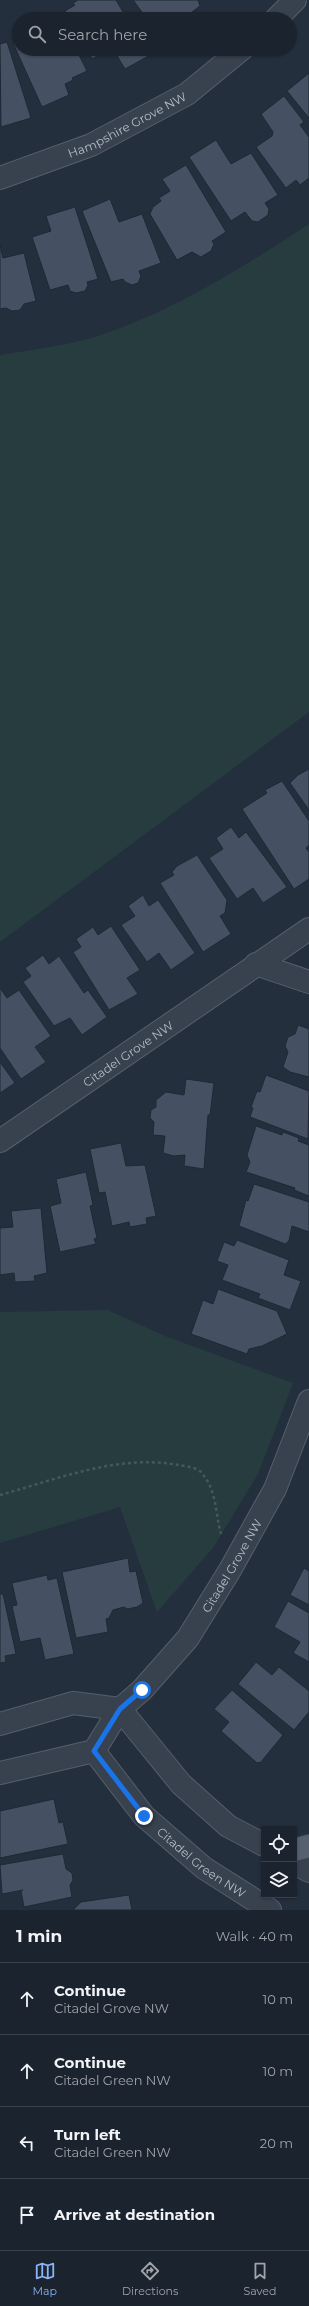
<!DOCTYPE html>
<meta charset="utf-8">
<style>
:root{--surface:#1b232e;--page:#282f3a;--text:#f1f3f6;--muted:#a0a4aa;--line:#39404a;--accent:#8ab4f8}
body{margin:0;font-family:Montserrat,sans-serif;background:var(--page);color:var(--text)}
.controls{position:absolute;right:12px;bottom:12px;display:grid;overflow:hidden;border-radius:0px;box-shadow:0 1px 3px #0004}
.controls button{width:36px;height:36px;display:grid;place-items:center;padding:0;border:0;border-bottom:1px solid var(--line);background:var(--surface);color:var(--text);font:20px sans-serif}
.stop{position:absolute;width:12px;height:12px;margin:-9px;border:3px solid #1a73e8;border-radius:50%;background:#fff}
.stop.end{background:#1a73e8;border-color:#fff;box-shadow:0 1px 4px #0008}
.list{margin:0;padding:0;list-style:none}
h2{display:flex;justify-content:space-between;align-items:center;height:52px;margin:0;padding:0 16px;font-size:17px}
h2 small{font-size:13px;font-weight:400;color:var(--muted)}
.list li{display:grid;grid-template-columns:26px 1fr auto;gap:12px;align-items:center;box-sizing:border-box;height:72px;padding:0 16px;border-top:1px solid var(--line)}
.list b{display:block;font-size:15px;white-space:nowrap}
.list p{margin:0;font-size:13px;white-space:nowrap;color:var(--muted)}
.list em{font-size:13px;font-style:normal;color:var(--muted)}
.icon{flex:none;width:22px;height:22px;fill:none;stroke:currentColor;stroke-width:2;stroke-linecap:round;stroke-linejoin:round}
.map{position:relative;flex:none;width:309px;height:1910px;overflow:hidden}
.search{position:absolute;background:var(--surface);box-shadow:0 1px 3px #0004;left:12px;right:12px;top:12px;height:44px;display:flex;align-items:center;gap:10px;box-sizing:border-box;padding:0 14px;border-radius:22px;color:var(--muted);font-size:15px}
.sheet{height:340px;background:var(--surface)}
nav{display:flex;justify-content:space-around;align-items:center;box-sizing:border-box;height:56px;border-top:1px solid var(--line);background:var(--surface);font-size:11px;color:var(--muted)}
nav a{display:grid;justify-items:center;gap:2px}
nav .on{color:var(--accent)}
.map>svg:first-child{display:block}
.green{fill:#263c3f}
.building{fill:#455162;stroke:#1f2835}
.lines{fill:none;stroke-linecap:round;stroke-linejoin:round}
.minor-casing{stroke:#565f6c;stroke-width:24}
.major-casing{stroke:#414a57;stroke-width:24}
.path{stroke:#44595c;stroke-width:2.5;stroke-dasharray:3 3;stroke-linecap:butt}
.minor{stroke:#38414e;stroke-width:22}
.major{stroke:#56606e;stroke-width:22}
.route{stroke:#1a73e8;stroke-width:5}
.labels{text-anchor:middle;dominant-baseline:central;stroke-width:3;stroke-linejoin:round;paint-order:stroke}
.street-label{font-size:12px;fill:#b4bcc9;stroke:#1d2633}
</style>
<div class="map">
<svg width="309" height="1910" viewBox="0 0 309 1910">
<rect width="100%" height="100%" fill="#242f3e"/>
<g class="green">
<path d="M309,224V712L0,942V355C30,350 70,345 98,336C174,311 242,268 309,224Z"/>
<path d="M108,1310L165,1336L293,1383L258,1474L213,1548L157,1612L120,1507L0,1543V1312Z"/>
</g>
<g class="building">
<path d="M78,0H116L127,19H69L65,11L75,5L73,3Z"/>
<path d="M133,0H198L200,6L183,19H147Z"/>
<path d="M19,41V49H76L87,71L72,78L73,80L65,84L69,95L42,107L13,43Z"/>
<path d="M7,42L31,118L1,127L0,44Z"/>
<path d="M87,49H110L92,59Z"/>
<path d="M113,49H152L154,53L125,69Z"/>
<path d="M309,73V118L287,91Z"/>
<path d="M284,96L304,122L300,125L309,137V178L300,185L296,180L286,188L256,147L272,136L273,132L261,114Z"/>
<path d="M216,140L231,164L251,153L278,195L265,203L269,209L268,215L258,222L252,221L245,212L231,221L189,157Z"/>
<path d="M186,165L226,232L212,241L214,244L211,251L201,257L192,252L177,260L150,214L153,207L161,201L159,198L170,191L162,179Z"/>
<path d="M110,199L119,222L142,214L161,263L139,271L141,276L138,283L132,285L125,282L123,279L111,282L82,211Z"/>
<path d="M75,207L98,279L87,282L88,285L85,291L76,293L70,291L68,285L50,290L32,237L51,231L46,216Z"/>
<path d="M0,245L3,258L24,253L36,301L24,304L20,310L12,311L6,308L0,309Z"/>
<path d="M309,769V810L290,783L298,775Z"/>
<path d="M282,781L309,821V845L306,848L309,852V879L294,889L242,809L267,793L265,790Z"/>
<path d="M231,827L239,838L246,832L287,887L263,903L253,888L237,899L209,858L223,849L216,838Z"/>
<path d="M197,855L227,900L225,913L220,916L231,934L203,952L160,883L174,875L172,872L177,866Z"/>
<path d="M143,895L149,906L158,900L195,953L171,970L159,953L147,962L121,925L135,916L128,906Z"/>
<path d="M111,926L140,970L127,978L138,994L109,1010L73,952L81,947L76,939L93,927L98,935Z"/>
<path d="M43,955L49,964L59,956L84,993L88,990L107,1017L82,1035L70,1018L54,1026L23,982L31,976L25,968Z"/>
<path d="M0,988L7,998L19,990L51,1036L35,1047L46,1062L21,1079L0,1048Z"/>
<path d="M298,1025L309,1029V1077L290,1072L283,1067L288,1052L285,1046L288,1037L295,1034Z"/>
<path d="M0,1062L15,1083L0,1093Z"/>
<path d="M266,1075L309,1091L308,1139L250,1117L253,1108L251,1107L257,1091L260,1092Z"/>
<path d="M186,1079L214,1083L210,1115H208L204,1169L184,1166L185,1155L174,1156L163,1153L165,1136L153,1135L154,1122L150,1118L151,1110L156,1107V1100L166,1092L184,1095Z"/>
<path d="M256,1126L282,1135L283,1132L299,1138L298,1141L309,1145V1196L294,1190L295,1188L246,1172L250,1162L247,1155Z"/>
<path d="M121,1143L126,1166L145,1165L156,1216L146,1218L147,1224L130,1227L129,1222L112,1226L105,1192L99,1193L90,1149Z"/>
<path d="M86,1172L93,1205L90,1206L97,1238L94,1239L96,1244L60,1252L50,1206L61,1203L56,1179Z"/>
<path d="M254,1184L309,1202V1232L292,1226L289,1241L285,1244L239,1226L246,1200L248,1201Z"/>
<path d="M41,1208L47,1273L34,1276L35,1281L15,1282L14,1273L0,1275V1228L13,1227L11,1211Z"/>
<path d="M237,1240L289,1260L284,1275L301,1281L290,1310L258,1298L260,1294L222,1280L228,1265L217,1261L224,1242L234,1246Z"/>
<path d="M218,1289L277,1311L287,1334L262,1346L249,1349L247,1354L191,1334L203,1300L213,1304Z"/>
<path d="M128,1558L130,1572L136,1571L143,1603L137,1607L127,1609L124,1607L113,1610L109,1618L106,1619L108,1632L76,1638L62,1572Z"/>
<path d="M304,1568L309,1571V1605L290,1595Z"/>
<path d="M47,1575L48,1580L57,1578L74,1654L45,1660L40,1638L20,1642L12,1606L17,1605L12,1583Z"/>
<path d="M0,1594H3L16,1654L5,1656L6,1662L0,1663Z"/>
<path d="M288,1601L309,1613V1662L293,1653L300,1642L274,1627Z"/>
<path d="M256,1662L272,1675L279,1667L309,1691V1712L294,1730L238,1684Z"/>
<path d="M232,1690L283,1735L261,1762L257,1763L221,1731L229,1722L214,1709Z"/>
<path d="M54,1799L59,1823L63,1822L68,1844L0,1858V1811Z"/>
<path d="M63,1854L66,1869L72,1873L73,1880L70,1885L72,1897L24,1907L21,1891L23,1890L2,1894L0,1865Z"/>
<path d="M129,1895L132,1910H73L81,1902Z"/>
</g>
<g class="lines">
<defs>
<g id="minor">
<path d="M276,19L295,0"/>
<path id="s1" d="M0,178L91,145L187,94L242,49"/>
<path d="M256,964L309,982"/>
<path id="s2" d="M0,1141L309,929"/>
<path d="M0,1724L73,1703L120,1709L181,1784L228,1826L264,1845"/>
<path id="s3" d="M94,1751L144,1816L204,1868L270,1910"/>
<path id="s4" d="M0,1773L94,1751L120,1709L142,1690L188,1638L230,1570L275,1489L309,1401"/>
<path d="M294,1863L309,1871"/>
</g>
<path id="major" d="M294,1850L309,1846"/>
</defs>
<use href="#minor" class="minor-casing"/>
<use href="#major" class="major-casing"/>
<path class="path" d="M0,1495C58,1479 118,1454 178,1465C184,1466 196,1467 201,1472C217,1490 215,1512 221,1534"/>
<use href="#minor" class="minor"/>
<use href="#major" class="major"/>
</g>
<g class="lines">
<path class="route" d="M142,1690L120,1709L94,1751L144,1816"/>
</g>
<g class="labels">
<g class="street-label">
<text stroke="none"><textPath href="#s1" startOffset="138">Hampshire Grove NW</textPath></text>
<text stroke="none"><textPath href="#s2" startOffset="155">Citadel Grove NW</textPath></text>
<text stroke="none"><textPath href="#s4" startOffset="329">Citadel Grove NW</textPath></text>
<text stroke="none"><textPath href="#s3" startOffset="156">Citadel Green NW</textPath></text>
</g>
</g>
</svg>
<div class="controls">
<button><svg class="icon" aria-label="locate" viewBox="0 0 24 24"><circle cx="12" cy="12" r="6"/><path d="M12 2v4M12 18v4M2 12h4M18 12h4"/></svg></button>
<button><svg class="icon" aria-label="layers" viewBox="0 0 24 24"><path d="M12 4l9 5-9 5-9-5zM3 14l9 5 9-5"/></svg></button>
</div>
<div class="stop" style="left:142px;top:1690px"></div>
<div class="stop end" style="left:144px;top:1816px"></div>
<div class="search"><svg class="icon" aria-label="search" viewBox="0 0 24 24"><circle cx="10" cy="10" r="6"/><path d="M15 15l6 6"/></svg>Search here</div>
</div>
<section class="sheet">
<h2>1 min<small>Walk · 40 m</small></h2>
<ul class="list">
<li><svg class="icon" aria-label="ahead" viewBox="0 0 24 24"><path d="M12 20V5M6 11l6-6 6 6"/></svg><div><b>Continue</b><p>Citadel Grove NW</p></div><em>10 m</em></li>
<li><svg class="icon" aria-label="ahead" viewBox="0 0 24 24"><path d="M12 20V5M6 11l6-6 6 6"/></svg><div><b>Continue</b><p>Citadel Green NW</p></div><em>10 m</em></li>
<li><svg class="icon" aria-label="left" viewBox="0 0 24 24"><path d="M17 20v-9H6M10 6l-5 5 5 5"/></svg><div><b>Turn left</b><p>Citadel Green NW</p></div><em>20 m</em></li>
<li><svg class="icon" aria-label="arrive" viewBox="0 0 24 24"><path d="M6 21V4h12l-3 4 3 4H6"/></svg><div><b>Arrive at destination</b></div></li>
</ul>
</section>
<nav>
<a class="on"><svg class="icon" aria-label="map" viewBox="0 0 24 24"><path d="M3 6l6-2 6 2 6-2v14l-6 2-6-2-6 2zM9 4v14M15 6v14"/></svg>Map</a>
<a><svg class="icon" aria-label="directions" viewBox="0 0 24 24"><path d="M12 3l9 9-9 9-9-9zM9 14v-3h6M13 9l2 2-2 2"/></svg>Directions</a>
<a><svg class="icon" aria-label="saved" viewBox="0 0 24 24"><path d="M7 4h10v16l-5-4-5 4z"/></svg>Saved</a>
</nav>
